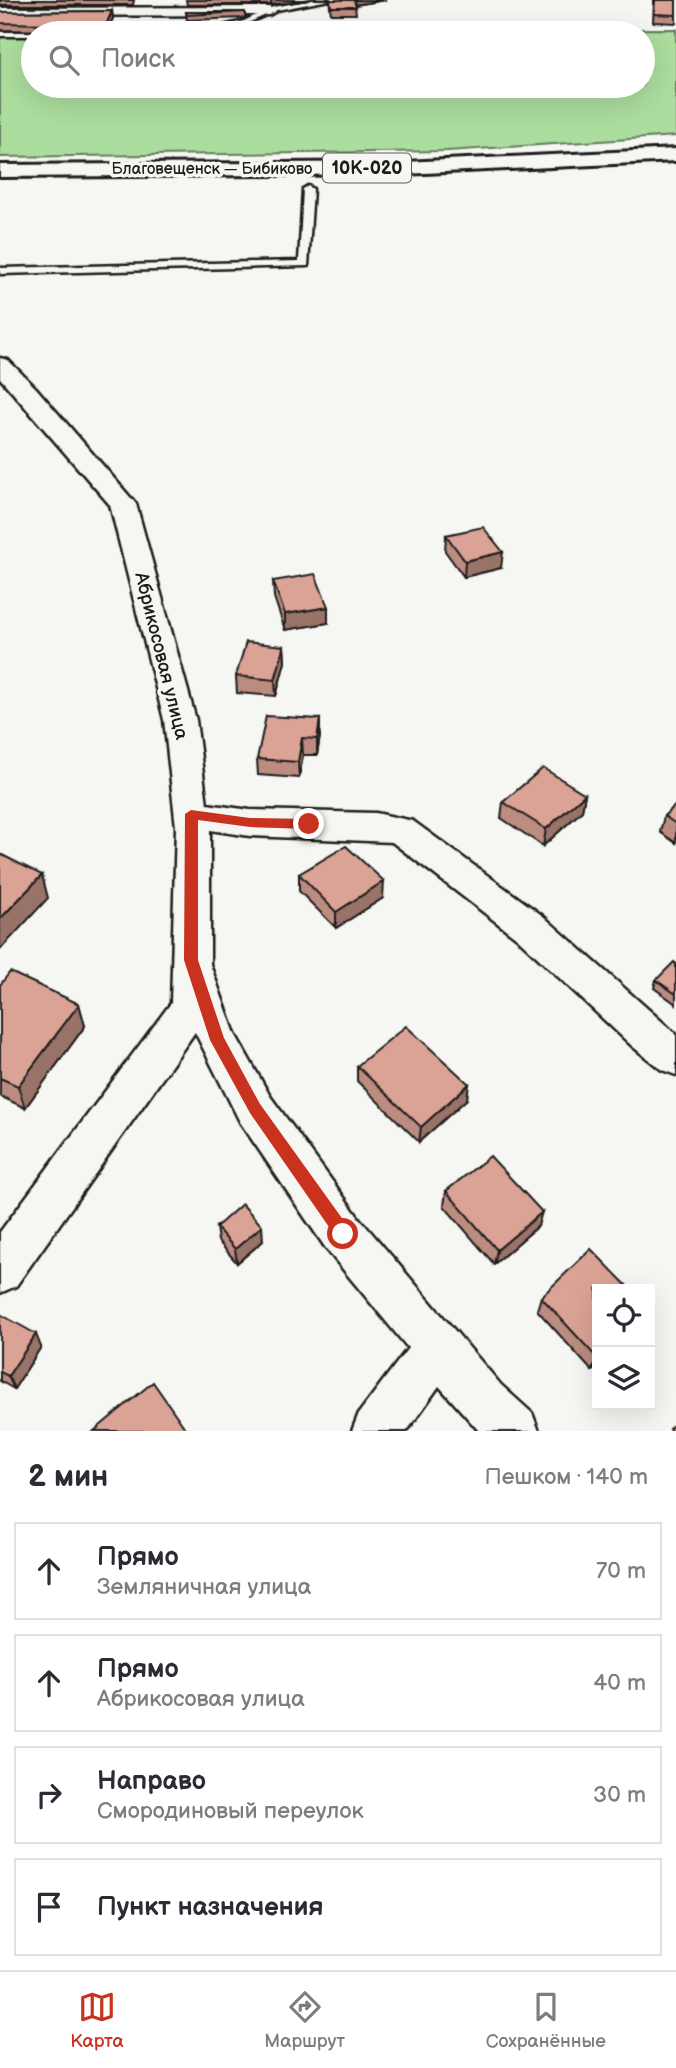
<!DOCTYPE html>
<html lang="ru">
<meta charset="utf-8">
<style>
:root{--surface:#fff;--page:#f2f2f3;--text:#2b2b33;--muted:#7c7c81;--line:#e1e1e2;--accent:#c8321e}
body{margin:0;font-family:"Balsamiq Sans",sans-serif;background:var(--page);color:var(--text)}
.controls{position:absolute;right:21px;bottom:21px;display:grid;overflow:hidden;border-radius:0px;box-shadow:0 7px 28px #0002}
.controls button{width:63px;height:63px;display:grid;place-items:center;padding:0;border:0;border-bottom:2px solid var(--line);background:var(--surface);color:var(--text);font:35px sans-serif}
.stop{position:absolute;width:21px;height:21px;margin:-16px;border:5px solid #c8321e;border-radius:50%;background:#fff}
.stop.end{background:#c8321e;border-color:#fff;box-shadow:0 2px 7px #0008}
.list{margin:0;padding:0;list-style:none}
h2{display:flex;justify-content:space-between;align-items:center;height:91px;margin:0;padding:0 28px;font-size:30px}
h2 small{font-size:23px;font-weight:400;color:var(--muted)}
.list li{display:grid;grid-template-columns:46px 1fr auto;gap:21px;align-items:center;box-sizing:border-box;height:98px;margin:0 14px 14px;padding:0 14px;border:2px solid var(--line);border-radius:0px}
.list b{display:block;font-size:26px;white-space:nowrap}
.list p{margin:0;font-size:23px;white-space:nowrap;color:var(--muted)}
.list em{font-size:23px;font-style:normal;color:var(--muted)}
.icon{flex:none;width:38px;height:38px;fill:none;stroke:currentColor;stroke-width:2;stroke-linecap:round;stroke-linejoin:round}
.map{position:relative;flex:none;width:676px;height:1431px;overflow:hidden}
.search{position:absolute;background:var(--surface);box-shadow:0 7px 28px #0002;left:21px;right:21px;top:21px;height:77px;display:flex;align-items:center;gap:18px;box-sizing:border-box;padding:0 24px;border-radius:38px;color:var(--muted);font-size:26px}
.sheet{height:539px;background:var(--surface)}
nav{display:flex;justify-content:space-around;align-items:center;box-sizing:border-box;height:98px;border-top:2px solid var(--line);background:var(--surface);font-size:19px;color:var(--muted)}
nav a{display:grid;justify-items:center;gap:4px}
nav .on{color:var(--accent)}
.map>svg:first-child{display:block}
.green{fill:#abdd9e;stroke:#647c5d;stroke-width:2}
.lines{fill:none;stroke-linecap:round;stroke-linejoin:round}
.service-casing{stroke:#1c1c1c;stroke-width:5}
.minor-casing{stroke:#1c1c1c;stroke-width:5}
.primary-casing{stroke:#1c1c1c;stroke-width:6}
.service{fill:#f6f6f2;fill-rule:evenodd}
.minor{fill:#f6f6f2;fill-rule:evenodd}
.primary{fill:#f6f6f2;fill-rule:evenodd}
.wall{fill:#bc8c80;stroke:#1c1c1c;stroke-width:2}
.shaded-wall{fill:#997268;stroke:#1c1c1c;stroke-width:2}
.building{fill:#dba395;stroke:#1c1c1c;stroke-width:2}
.route{fill:#c8321e}
.labels{text-anchor:middle;dominant-baseline:central;stroke-width:7;stroke-linejoin:round;paint-order:stroke}
.far-street-label{font-size:16px;fill:#1c1c1c;stroke:#f6f6f2}
.shield{fill:#f6f6f2;stroke:#5d5d5c;stroke-width:2}
.shield-label{font-size:18px;font-weight:bold;fill:#1c1c1c}
.street-label{font-size:19px;fill:#1c1c1c;stroke:#f6f6f2}
</style>
<div class="map">
<svg width="676" height="1431" viewBox="0 0 676 1431">
<rect width="100%" height="100%" fill="#f6f6f2"/>
<filter id="ink" filterUnits="userSpaceOnUse"><feTurbulence type="fractalNoise" baseFrequency=".0143" numOctaves="2"/><feDisplacementMap in="SourceGraphic" scale="14" xChannelSelector="R" yChannelSelector="G"/><feConvolveMatrix kernelMatrix="1 2 1 2 8 2 1 2 1" color-interpolation-filters="sRGB"/></filter>
<g filter="url(#ink)">
<path class="green" d="M676,29V136L447,151L0,157V37H33V86H643V33H241L259,30Z"/>
<g class="lines">
<defs>
<g id="service">
<path d="M313,0H329L277,10L248,23L210,33H146L210,29L244,21L273,7Z"/>
<path d="M0,32H33L36,33L33,36H0Z"/>
<path d="M308,186L313,189L308,266L0,274V268L299,261L303,189Z"/>
</g>
<g id="minor">
<path d="M0,8L269,7L276,11L269,15L0,16Z"/>
<path d="M0,358L8,360L36,388L136,504L196,720L207,804L250,810L376,813L413,821L543,916L676,1034V1075L662,1070L632,1046L517,938L392,842L250,836L210,830V964L235,1034L270,1096L359,1218L501,1385L532,1413L539,1431H479L439,1386L407,1431H352L359,1413L408,1348L327,1250L240,1122L195,1032L16,1286L0,1293V1232L171,1003L176,827L164,720L110,505L0,378Z"/>
</g>
<path id="primary" d="M676,149V161L404,174L0,177V165L404,162Z"/>
</defs>
<use href="#service" class="service-casing"/>
<use href="#minor" class="minor-casing"/>
<use href="#primary" class="primary-casing"/>
<use href="#service" class="service"/>
<use href="#minor" class="minor"/>
<use href="#primary" class="primary"/>
</g>
<g class="wall">
<path d="M0,0H134L133,5H0Z"/>
<path d="M186,0H309L271,5H187Z"/>
<path d="M329,0H386L355,5L356,14H331Z"/>
<path d="M654,0H676V23L653,22Z"/>
<path d="M112,11L113,18L107,32L0,30V12Z"/>
<path d="M186,12H245V18L187,20Z"/>
<path d="M446,535L501,568L464,577L445,551Z"/>
<path d="M273,581L328,623L285,630L274,597Z"/>
<path d="M284,646L285,662L276,696L237,693L236,676Z"/>
<path d="M320,719V736L317,755H303L299,778L258,775L257,759Z"/>
<path d="M585,794L582,811L543,846L501,818L503,802Z"/>
<path d="M676,805V843L660,832L664,816Z"/>
<path d="M299,874L383,898L336,928L299,891Z"/>
<path d="M676,964V1004L654,988L656,980Z"/>
<path d="M0,985L79,1004L85,1026L25,1108L0,1096Z"/>
<path d="M357,1066L467,1099L419,1142L357,1081Z"/>
<path d="M446,1191L538,1226L494,1264L444,1206Z"/>
<path d="M216,1227L263,1241L237,1263L218,1241Z"/>
<path d="M597,1289V1366L592,1371L537,1310L541,1297Z"/>
<path d="M0,1314L41,1347L14,1389L0,1381Z"/>
</g>
<g class="shaded-wall">
<path d="M271,0H309L271,5Z"/>
<path d="M354,0H386L354,5Z"/>
<path d="M112,11L113,18L107,32L106,25Z"/>
<path d="M503,552L501,568L464,577L465,561Z"/>
<path d="M328,607V623L285,630V614Z"/>
<path d="M284,646L285,662L276,696L275,680Z"/>
<path d="M320,719V736L317,755V739Z"/>
<path d="M302,738L303,755L299,778L298,762Z"/>
<path d="M585,794L582,811L543,846L546,829Z"/>
<path d="M42,875L48,898L0,950V919Z"/>
<path d="M384,881L383,898L336,928V912Z"/>
<path d="M79,1004L85,1026L25,1108L18,1086Z"/>
<path d="M469,1084L467,1099L419,1142L421,1127Z"/>
<path d="M542,1212L538,1226L494,1264L497,1250Z"/>
<path d="M262,1226L263,1241L237,1263L235,1249Z"/>
<path d="M36,1334L41,1347L14,1389L8,1376Z"/>
<path d="M597,1358V1366L592,1371Z"/>
</g>
<g class="building">
<path d="M330,0H354L356,7H331Z"/>
<path d="M655,0H676V15L654,14Z"/>
<path d="M112,11L106,25L0,23V12Z"/>
<path d="M186,12H245L187,15Z"/>
<path d="M483,527L503,552L465,561L446,535Z"/>
<path d="M315,574L328,607L285,614L273,581Z"/>
<path d="M246,642L284,646L275,680L236,676Z"/>
<path d="M266,716L320,719L317,739L302,738L298,762L257,759Z"/>
<path d="M543,768L585,794L546,829L503,802Z"/>
<path d="M676,805V824L664,816Z"/>
<path d="M346,846L384,881L336,912L299,874Z"/>
<path d="M0,854L42,875L0,919Z"/>
<path d="M674,962L676,964V994L656,980Z"/>
<path d="M10,972L79,1004L18,1086L0,1078V985Z"/>
<path d="M406,1026L469,1084L421,1127L357,1066Z"/>
<path d="M490,1156L542,1212L497,1250L446,1191Z"/>
<path d="M242,1204L262,1226L235,1249L216,1227Z"/>
<path d="M591,1249L630,1289H597V1358L541,1297Z"/>
<path d="M0,1314L36,1334L8,1376L0,1372Z"/>
<path d="M153,1382L187,1431H94Z"/>
<path d="M676,1422V1431H671L669,1429Z"/>
</g>
</g>
<path class="route" d="M191,810L250,818L309,819L315,824L309,829L250,827L198,820V960L224,1038L260,1104L349,1228V1240L343,1242L338,1240L250,1113L210,1040L184,960L185,814Z"/>
<g class="labels">
<g class="far-street-label">
<text x="212" y="169">Благовещенск — Бибиково</text>
</g>
<rect class="shield" x="323" y="153.5" width="88" height="29" rx="5"/>
<g class="shield-label">
<text x="367" y="168">10К-020</text>
</g>
<g class="street-label">
<text transform="translate(161 656) rotate(76)">Абрикосовая улица</text>
</g>
</g>
</svg>
<div class="controls">
<button><svg class="icon" aria-label="locate" viewBox="0 0 24 24"><circle cx="12" cy="12" r="6"/><path d="M12 2v4M12 18v4M2 12h4M18 12h4"/></svg></button>
<button><svg class="icon" aria-label="layers" viewBox="0 0 24 24"><path d="M12 4l9 5-9 5-9-5zM3 14l9 5 9-5"/></svg></button>
</div>
<div class="stop" style="left:343px;top:1234px"></div>
<div class="stop end" style="left:309px;top:824px"></div>
<div class="search"><svg class="icon" aria-label="search" viewBox="0 0 24 24"><circle cx="10" cy="10" r="6"/><path d="M15 15l6 6"/></svg>Поиск</div>
</div>
<section class="sheet">
<h2>2 мин<small>Пешком · 140 m</small></h2>
<ul class="list">
<li><svg class="icon" aria-label="ahead" viewBox="0 0 24 24"><path d="M12 20V5M6 11l6-6 6 6"/></svg><div><b>Прямо</b><p>Земляничная улица</p></div><em>70 m</em></li>
<li><svg class="icon" aria-label="ahead" viewBox="0 0 24 24"><path d="M12 20V5M6 11l6-6 6 6"/></svg><div><b>Прямо</b><p>Абрикосовая улица</p></div><em>40 m</em></li>
<li><svg class="icon" aria-label="right" viewBox="0 0 24 24"><path d="M7 20v-9h11M14 6l5 5-5 5"/></svg><div><b>Направо</b><p>Смородиновый переулок</p></div><em>30 m</em></li>
<li><svg class="icon" aria-label="arrive" viewBox="0 0 24 24"><path d="M6 21V4h12l-3 4 3 4H6"/></svg><div><b>Пункт назначения</b></div></li>
</ul>
</section>
<nav>
<a class="on"><svg class="icon" aria-label="map" viewBox="0 0 24 24"><path d="M3 6l6-2 6 2 6-2v14l-6 2-6-2-6 2zM9 4v14M15 6v14"/></svg>Карта</a>
<a><svg class="icon" aria-label="directions" viewBox="0 0 24 24"><path d="M12 3l9 9-9 9-9-9zM9 14v-3h6M13 9l2 2-2 2"/></svg>Маршрут</a>
<a><svg class="icon" aria-label="saved" viewBox="0 0 24 24"><path d="M7 4h10v16l-5-4-5 4z"/></svg>Сохранённые</a>
</nav>
